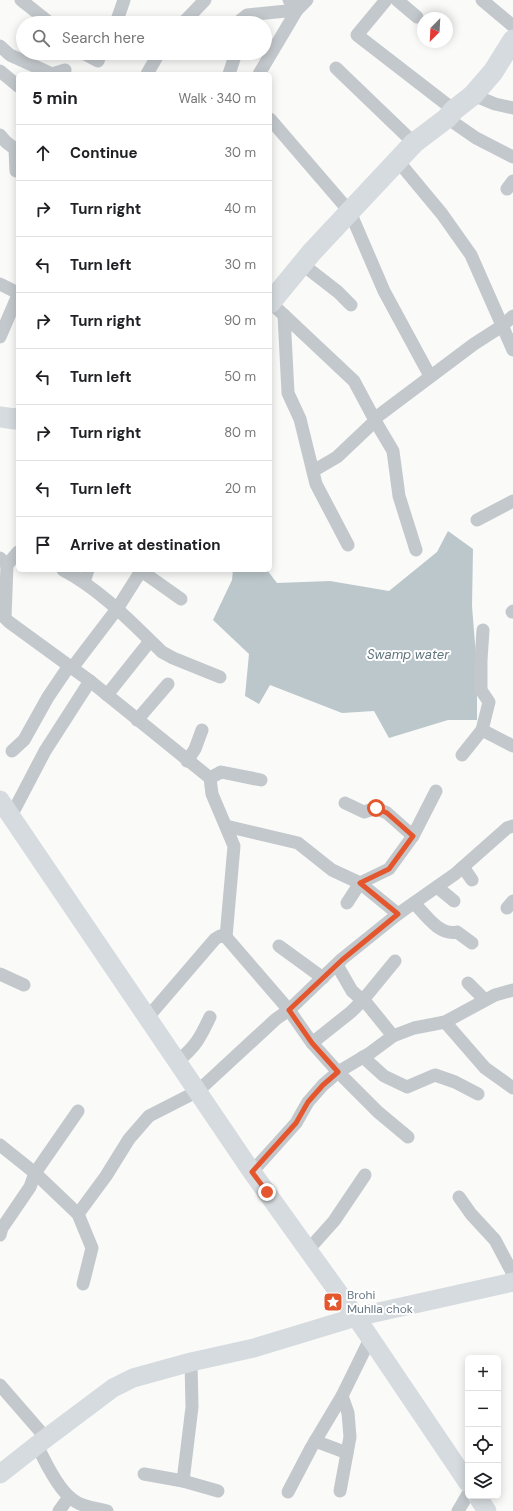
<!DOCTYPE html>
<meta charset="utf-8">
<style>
:root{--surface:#fff;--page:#f2f2f2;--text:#202124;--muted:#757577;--line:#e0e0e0}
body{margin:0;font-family:"DM Sans",sans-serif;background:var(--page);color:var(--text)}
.controls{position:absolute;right:12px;bottom:12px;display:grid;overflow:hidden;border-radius:6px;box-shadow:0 2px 10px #0003}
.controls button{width:36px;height:36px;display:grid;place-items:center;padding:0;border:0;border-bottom:1px solid var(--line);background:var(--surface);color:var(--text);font:20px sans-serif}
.compass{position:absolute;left:417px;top:12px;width:36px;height:36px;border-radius:50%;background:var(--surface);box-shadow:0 2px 10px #0003;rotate:204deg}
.stop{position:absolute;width:12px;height:12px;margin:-9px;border:3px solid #e4572e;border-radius:50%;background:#fff}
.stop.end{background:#e4572e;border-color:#fff;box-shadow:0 1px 4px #0008}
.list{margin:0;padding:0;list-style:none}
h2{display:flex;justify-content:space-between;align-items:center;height:52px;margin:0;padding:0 16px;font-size:17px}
h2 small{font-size:13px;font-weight:400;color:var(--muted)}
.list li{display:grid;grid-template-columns:26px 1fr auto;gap:12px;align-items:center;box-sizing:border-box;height:56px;padding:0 16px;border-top:1px solid var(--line)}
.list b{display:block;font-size:15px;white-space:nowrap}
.list em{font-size:13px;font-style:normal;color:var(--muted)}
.icon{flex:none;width:22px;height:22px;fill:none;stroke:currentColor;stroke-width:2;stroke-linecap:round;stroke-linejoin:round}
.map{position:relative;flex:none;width:513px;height:1511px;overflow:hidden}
.search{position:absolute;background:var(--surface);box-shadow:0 2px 10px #0003;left:16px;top:16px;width:256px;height:44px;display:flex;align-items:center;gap:10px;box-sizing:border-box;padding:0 14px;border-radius:22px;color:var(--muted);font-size:15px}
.panel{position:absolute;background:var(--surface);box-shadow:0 2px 10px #0003;left:16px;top:72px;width:256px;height:500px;border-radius:6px}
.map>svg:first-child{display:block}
.water{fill:#bbc7cb}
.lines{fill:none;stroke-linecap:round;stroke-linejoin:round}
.street{stroke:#c3c8cc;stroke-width:13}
.secondary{stroke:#d6dbdf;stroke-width:19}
.primary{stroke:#d6dbdf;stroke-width:21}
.route{stroke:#e4572e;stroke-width:5}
.labels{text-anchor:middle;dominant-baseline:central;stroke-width:4;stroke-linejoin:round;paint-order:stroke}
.poi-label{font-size:12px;fill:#657683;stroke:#fff;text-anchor:start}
.water-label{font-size:13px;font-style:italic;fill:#60757c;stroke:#fff}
</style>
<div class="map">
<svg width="513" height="1511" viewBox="0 0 513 1511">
<rect width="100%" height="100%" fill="#fafaf8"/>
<path class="water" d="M448,531L473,549L472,606L477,669V720H448L389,738L374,711L342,713L270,685L259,704L245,696L249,654L213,620L232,580L233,570H267L277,583L330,581L389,591L437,552Z"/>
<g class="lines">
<g class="street">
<path d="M21,0L50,23"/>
<path d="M386,0L357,35L454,110"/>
<path d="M397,0L417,17"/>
<path d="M482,0L513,26"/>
<path d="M116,23L124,0"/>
<path d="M183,23L205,0"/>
<path d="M237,23L247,15L297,10L289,0"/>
<path d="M0,46L10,55L52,74L65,70"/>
<path d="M83,53L98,61L101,53"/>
<path d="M336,68L414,143"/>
<path d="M0,71L18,86"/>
<path d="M147,74L159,53"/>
<path d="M229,74L236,53"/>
<path d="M259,74L297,10L307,0"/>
<path d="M473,95L495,104L513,108"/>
<path d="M447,118L476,138L513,157"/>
<path d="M270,119L350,212L384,291L430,376"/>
<path d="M0,135L6,142L15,149L16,171"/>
<path d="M398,161L442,214L471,255L513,350"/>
<path d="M507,189L513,181"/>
<path d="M302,264L338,292L351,305"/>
<path d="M0,284L18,293"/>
<path d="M270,302L354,381L377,424L393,451L399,496L416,550"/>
<path d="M284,315L288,393L300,419L316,484L348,545"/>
<path d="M0,337L18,295"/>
<path d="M374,419L474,344L502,326L513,316"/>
<path d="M313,471L337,457L375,421"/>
<path d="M477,520L513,501"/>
<path d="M0,558L7,565L5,618L9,622L90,681L210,778L212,794L234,846L226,937"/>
<path d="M7,565L18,552"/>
<path d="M63,570C101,590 131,622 162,652L173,658L220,677"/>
<path d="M140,570L181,599"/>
<path d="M84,582L88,570"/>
<path d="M512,612L513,611"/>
<path d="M72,668L117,609L141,571"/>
<path d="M107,695L150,641"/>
<path d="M137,720L168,684"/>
<path d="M482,730L513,746"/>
<path d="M12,751L24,740L48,697L69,666"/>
<path d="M462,755L482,730L489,702L481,690V660L483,630"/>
<path d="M187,761L195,749L202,730"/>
<path d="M210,778L221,772L261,780"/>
<path d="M345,803L364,812L376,808L387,813L413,836"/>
<path d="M11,816L45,751L90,681"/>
<path d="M226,826L298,843L332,870L360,883L398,914"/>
<path d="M463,867L472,880"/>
<path d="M437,887L454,901"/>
<path d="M347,903L360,883L389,869L413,836L436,791"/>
<path d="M414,903C425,914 439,936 457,932L472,943"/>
<path d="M507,908L513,901"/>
<path d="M279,946L323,978"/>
<path d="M337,965L352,991L368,1005L393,1036"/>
<path d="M0,974L24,985"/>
<path d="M468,983L485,1000"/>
<path d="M148,1017L215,939L220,936L226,937L289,1010L312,1043L338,1072L378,1112L408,1137"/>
<path d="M445,1022L485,1068L513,1088"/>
<path d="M312,1043L351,1012L363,1000L395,961"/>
<path d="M363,1057L384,1076L407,1087L435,1075L455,1082L478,1094"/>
<path d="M178,1061C196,1046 200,1038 210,1017"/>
<path d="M0,1145L35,1173L78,1214L92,1248L83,1284"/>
<path d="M252,1172L296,1123L308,1102L323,1085L338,1072L370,1053L393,1036L414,1028L445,1022L495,995L513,990"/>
<path d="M459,1197L471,1214L495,1240L513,1274"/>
<path d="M78,1214L106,1176L129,1139L149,1116L198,1091L276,1019L289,1010L342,959L398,914L455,874L507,828L513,826"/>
<path d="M0,1235L2,1228L30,1187L35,1173L78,1111"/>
<path d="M308,1250L334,1221L365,1175"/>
<path d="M0,1385L46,1438"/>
<path d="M315,1441L347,1453"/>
<path d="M37,1445C44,1460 58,1489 72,1499C81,1507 96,1508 107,1511"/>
<path d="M144,1474L183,1481L218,1491"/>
<path d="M183,1481L192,1407L191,1362"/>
<path d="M340,1491L350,1437L348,1413L342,1396"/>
<path d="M288,1492L311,1448L342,1396L370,1339"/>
<path d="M59,1511L69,1497"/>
<path d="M458,1511L468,1494"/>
</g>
<g class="secondary">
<path d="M0,800L252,1172L356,1317L468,1483"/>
<path d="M0,1474L37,1445L113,1388L133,1378L191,1362L254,1348L356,1317L513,1282"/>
<path d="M477,1496L487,1511"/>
</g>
<g class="primary">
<path d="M270,303L311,253L414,143L447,118L454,110L473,95L493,72L513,40"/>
<path d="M0,417L15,419L18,418"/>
</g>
</g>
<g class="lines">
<path class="route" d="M267,1192L252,1172L296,1123L308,1102L323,1085L338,1072L312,1043L289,1010L342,960L398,914L360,883L389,869L413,836L387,813L376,808"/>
</g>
<defs>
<symbol id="sight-square" viewBox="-11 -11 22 22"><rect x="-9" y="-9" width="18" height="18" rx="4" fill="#e4572e" stroke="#fff"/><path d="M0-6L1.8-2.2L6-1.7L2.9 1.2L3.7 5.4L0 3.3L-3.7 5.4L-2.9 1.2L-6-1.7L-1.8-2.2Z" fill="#fff"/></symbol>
</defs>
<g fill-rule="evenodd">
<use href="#sight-square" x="322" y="1291" width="22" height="22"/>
</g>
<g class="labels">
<g class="poi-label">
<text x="347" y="1295">Brohi<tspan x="347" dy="14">Muhlla chok</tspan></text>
</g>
<g class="water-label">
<text x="408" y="654">Swamp water</text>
</g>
</g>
</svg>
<div class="controls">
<button>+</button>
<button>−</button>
<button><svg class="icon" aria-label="locate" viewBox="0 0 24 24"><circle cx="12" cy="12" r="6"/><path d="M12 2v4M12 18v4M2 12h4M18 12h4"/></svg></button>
<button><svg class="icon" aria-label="layers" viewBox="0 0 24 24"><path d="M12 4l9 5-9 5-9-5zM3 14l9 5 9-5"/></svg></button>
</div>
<svg class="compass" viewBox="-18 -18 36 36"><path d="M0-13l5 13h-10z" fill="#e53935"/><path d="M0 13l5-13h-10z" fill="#757577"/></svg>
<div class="stop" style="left:376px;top:808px"></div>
<div class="stop end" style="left:267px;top:1192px"></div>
<div class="search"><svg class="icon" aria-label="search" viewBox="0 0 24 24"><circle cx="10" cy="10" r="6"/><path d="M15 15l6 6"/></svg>Search here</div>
<section class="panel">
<h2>5 min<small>Walk · 340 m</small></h2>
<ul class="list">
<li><svg class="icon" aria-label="ahead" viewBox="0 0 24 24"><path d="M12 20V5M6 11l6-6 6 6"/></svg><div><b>Continue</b></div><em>30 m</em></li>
<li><svg class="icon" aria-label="right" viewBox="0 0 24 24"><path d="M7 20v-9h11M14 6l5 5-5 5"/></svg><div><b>Turn right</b></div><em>40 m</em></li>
<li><svg class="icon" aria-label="left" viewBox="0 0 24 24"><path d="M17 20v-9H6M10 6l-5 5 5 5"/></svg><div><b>Turn left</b></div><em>30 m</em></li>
<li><svg class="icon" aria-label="right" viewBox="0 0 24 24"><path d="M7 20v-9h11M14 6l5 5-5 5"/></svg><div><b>Turn right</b></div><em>90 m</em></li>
<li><svg class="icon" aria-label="left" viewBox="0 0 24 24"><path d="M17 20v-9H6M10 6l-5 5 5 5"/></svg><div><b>Turn left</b></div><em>50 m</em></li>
<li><svg class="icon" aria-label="right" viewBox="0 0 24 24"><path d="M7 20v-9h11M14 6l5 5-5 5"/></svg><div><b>Turn right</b></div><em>80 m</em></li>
<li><svg class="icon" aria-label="left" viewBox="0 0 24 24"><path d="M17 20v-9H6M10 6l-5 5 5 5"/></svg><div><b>Turn left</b></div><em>20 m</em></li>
<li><svg class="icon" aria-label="arrive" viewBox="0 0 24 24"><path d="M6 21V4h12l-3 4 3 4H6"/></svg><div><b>Arrive at destination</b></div></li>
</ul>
</section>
</div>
